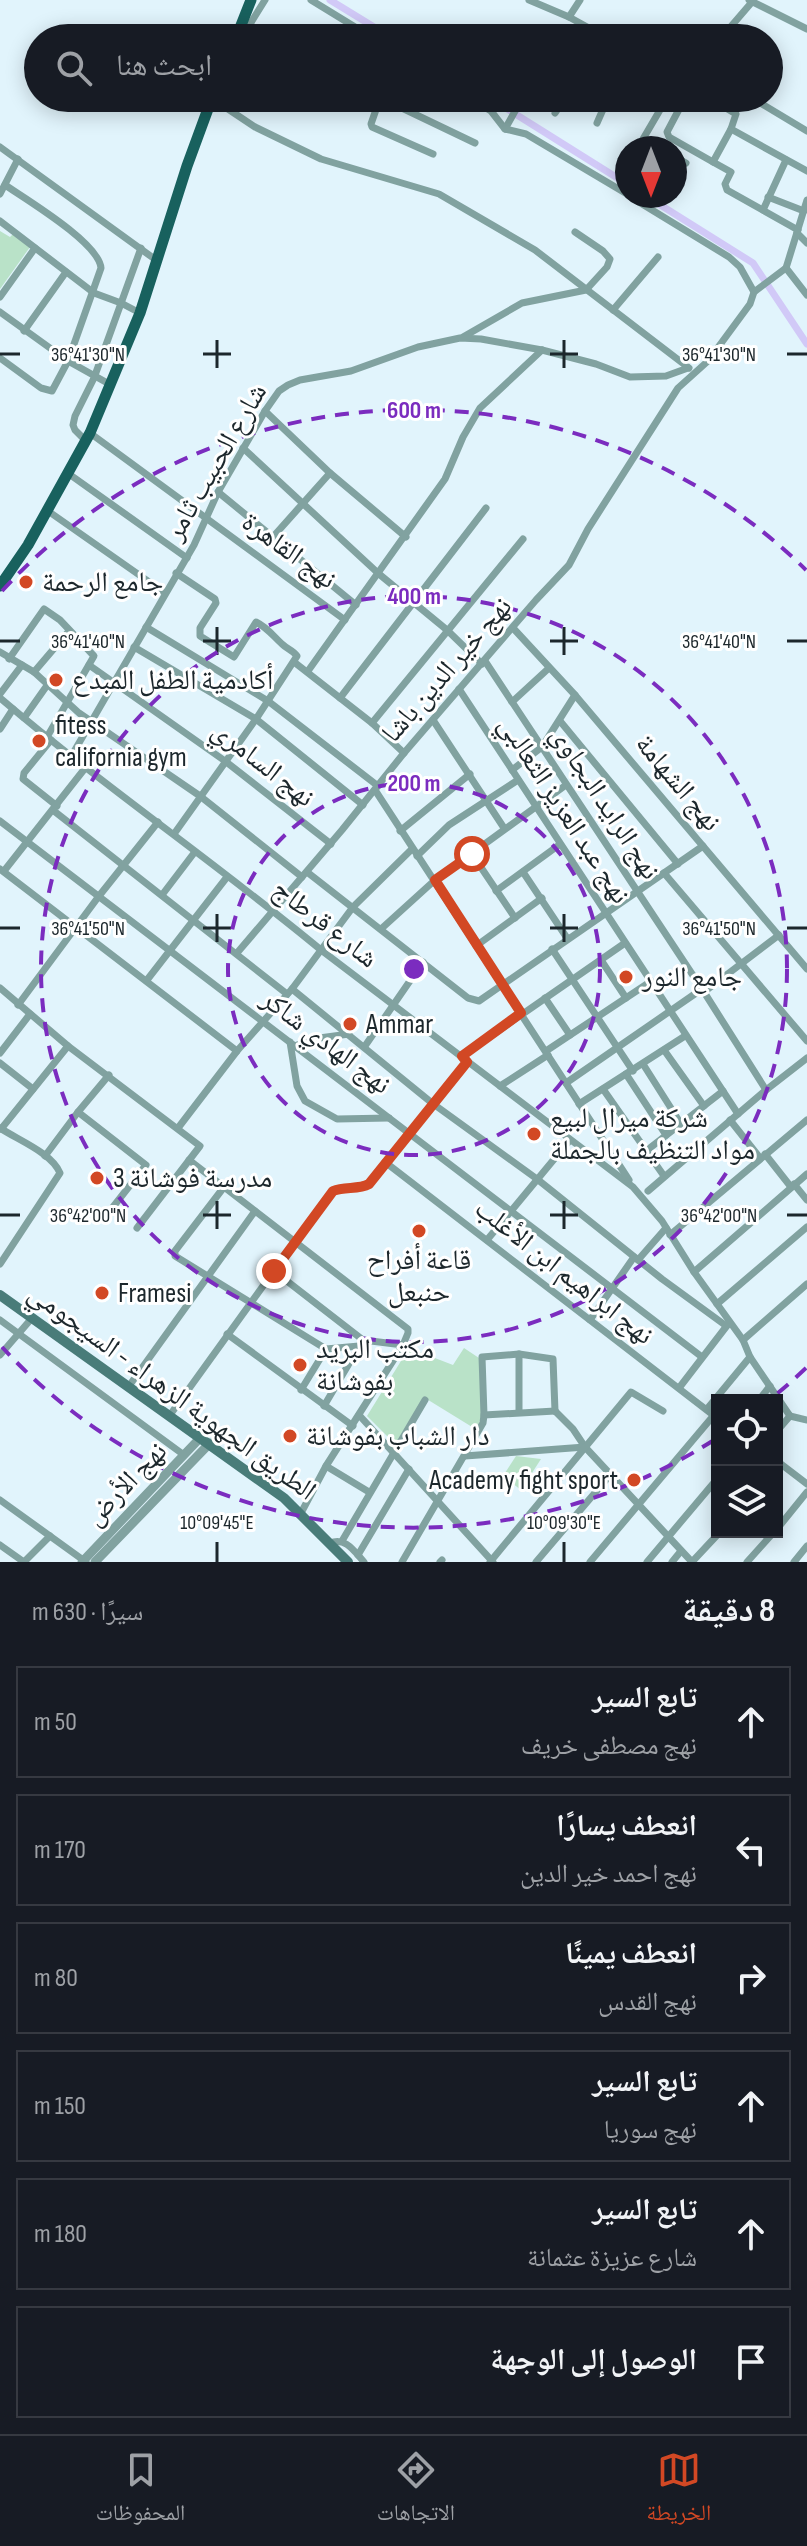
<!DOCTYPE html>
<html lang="ar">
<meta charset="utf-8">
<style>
:root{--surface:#171b24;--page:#242831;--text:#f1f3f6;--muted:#9ea1a6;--line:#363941;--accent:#d24824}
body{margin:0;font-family:"Sofia Sans Condensed","Noto Naskh Arabic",sans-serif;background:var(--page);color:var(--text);direction:rtl}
.controls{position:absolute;right:24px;bottom:24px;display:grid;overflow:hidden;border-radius:0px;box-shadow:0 4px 20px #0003}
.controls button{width:72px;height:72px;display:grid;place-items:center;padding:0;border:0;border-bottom:2px solid var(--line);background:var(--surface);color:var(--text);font:40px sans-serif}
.compass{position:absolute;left:615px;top:136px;width:72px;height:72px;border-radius:50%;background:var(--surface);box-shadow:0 4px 20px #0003;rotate:180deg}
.stop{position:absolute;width:24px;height:24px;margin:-18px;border:6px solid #d24824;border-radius:50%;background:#fff}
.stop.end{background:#d24824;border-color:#fff;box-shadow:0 2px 8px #0008}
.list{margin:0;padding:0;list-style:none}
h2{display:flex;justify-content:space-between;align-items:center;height:104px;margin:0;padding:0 32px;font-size:34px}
h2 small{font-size:26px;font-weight:400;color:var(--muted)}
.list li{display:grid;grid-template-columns:52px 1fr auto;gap:24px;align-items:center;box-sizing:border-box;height:112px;margin:0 16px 16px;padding:0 16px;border:2px solid var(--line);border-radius:0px}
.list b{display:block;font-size:30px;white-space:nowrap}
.list p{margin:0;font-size:26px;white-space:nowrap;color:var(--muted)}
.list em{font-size:26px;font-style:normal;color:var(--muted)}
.icon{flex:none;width:44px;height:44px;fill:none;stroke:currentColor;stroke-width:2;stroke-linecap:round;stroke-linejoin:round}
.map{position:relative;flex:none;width:807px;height:1562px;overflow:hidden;direction:ltr}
.search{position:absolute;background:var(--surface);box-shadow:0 4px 20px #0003;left:24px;right:24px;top:24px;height:88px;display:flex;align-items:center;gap:20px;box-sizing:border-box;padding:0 28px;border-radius:44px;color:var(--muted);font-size:30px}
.sheet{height:872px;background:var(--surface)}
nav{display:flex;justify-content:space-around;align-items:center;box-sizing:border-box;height:112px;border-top:2px solid var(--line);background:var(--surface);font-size:22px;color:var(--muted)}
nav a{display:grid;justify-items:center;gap:4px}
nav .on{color:var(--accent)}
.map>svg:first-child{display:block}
.green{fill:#b9e2c8}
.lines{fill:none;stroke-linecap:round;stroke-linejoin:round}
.canal{stroke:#d1c9f7;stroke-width:7}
.minor{stroke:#81a2a0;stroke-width:7}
.tertiary{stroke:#81a2a0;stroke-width:9}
.secondary{stroke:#497c79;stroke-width:10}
.primary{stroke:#18615e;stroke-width:11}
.route{stroke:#d24824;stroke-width:10}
.ticks{fill:none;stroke:#1c272c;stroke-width:3}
.ring{fill:none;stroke:#7b2cbf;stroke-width:4;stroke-dasharray:14 10}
.poi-dot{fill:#d24824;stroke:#fff;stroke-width:3}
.labels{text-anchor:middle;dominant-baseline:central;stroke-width:6;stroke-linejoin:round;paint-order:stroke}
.street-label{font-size:28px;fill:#1c272c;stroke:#fff}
.poi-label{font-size:28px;fill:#1c272c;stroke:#fff;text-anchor:start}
.ticks-label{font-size:20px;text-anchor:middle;fill:#1c272c;stroke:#fff;stroke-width:6;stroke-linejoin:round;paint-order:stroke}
.centre{fill:#7b2cbf;stroke:#fff;stroke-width:4}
.ring-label{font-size:24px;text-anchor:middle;font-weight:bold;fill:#7b2cbf;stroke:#fff;stroke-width:6;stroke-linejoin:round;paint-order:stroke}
</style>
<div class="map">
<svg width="807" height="1562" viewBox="0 0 807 1562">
<rect width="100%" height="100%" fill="#e1f4fc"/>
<g class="green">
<path d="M0,231L10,237L13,234L30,247L0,289Z"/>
<path d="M409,1348L453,1365L464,1348L479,1358L482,1414L477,1430L425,1398L395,1444L367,1416Z"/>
<path d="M516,1456L541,1459L521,1490L503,1476Z"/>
</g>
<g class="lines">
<g class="canal">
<path d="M330,0L392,38"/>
<path d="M490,98L627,184"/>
<path d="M646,196L753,263L807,344"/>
</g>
<g class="minor">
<path d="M311,0L373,38"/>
<path d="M529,0L569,17L607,38"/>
<path d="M749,0L807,29"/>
<path d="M569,17L580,0"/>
<path d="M246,29L264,38"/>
<path d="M247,29L265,0"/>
<path d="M721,38L752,2"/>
<path d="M769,76L775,80"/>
<path d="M217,98L228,109L255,127L321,159L439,194L535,250L689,368"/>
<path d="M380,98L371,124L372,127L433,154"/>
<path d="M381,98L475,143"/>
<path d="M470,98L491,111L505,129L526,134L627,194"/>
<path d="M685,98L667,132L669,137L713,162L731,129"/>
<path d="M709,98L736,114L731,129L807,171"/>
<path d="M752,98L807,131"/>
<path d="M633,100L634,98"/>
<path d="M555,113L565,98"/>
<path d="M597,123L608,98"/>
<path d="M505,129L519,104V98"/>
<path d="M0,147L156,260"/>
<path d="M657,148L643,139L667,98"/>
<path d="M675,157L686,163"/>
<path d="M713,162L731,172L725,184L727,190L798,230"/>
<path d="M0,194L18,159"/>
<path d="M629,196L729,257L740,267L754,292"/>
<path d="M768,197L804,211"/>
<path d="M763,210L786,160"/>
<path d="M0,221L94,293L121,303L140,313"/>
<path d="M797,233L807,243"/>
<path d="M786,268L807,295"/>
<path d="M0,297L35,248"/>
<path d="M613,310L658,257"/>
<path d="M0,312L68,361L111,385"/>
<path d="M24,331L66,272"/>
<path d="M463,337L522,303L586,290L607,267L610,259L603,251L575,232"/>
<path d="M0,358L41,388L52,391L68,361L101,268C99,243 27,200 5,185"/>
<path d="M265,411L330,473L406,537"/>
<path d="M90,433L345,620"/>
<path d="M86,441L75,430L73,425L75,416L94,378L141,248"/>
<path d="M243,448L379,574L447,630L482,664"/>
<path d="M69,474L187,558"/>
<path d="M218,492L356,605"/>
<path d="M48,511L165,593"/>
<path d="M272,538L330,473"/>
<path d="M146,627L268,701L378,786"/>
<path d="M513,628L575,695L807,969"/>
<path d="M134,647L256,719L363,805"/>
<path d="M0,652L34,672L79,713L200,796L302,877"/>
<path d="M9,659L44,609L60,620L94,656L47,737"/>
<path d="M485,661L704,992L766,1090"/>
<path d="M294,662L372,723L404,753"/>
<path d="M89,665L225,761L331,844"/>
<path d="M308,671L445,479L463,437L480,408L542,350"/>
<path d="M34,672L69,631"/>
<path d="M459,689L738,1114"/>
<path d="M0,694L22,665"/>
<path d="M0,698C103,786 216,863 321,950L633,1187L662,1221L694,1272L743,1340L750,1357L790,1416"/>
<path d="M340,698L486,508"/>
<path d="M512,702L549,668"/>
<path d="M24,718L48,684"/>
<path d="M433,720L504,828"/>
<path d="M560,721L678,864"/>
<path d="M372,723L523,539"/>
<path d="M0,729L13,709"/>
<path d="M51,740L24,773L23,779L57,806"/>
<path d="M72,755L194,545L218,492L265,411L279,391L288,385L300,380L351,371L418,347L460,338L481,339L542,350L596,364L630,377L666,376L688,368"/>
<path d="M512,770L542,747L575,695"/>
<path d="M375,790L629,1180"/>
<path d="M54,811L287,994"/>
<path d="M0,821L702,1357"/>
<path d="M400,831L470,774"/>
<path d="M174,834L256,719L297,656C293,650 287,649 282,644C273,636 268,628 256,622L234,657L200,636V628L216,603L215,599L176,573"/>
<path d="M472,854L515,918"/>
<path d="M417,856L449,825L518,780"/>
<path d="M0,869L237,1051"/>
<path d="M4,871L86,767"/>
<path d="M307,872L468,998L479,1001L703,846"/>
<path d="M523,872L567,938"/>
<path d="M664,873L807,1041"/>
<path d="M496,891L559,845"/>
<path d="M162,895L194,853"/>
<path d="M381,929L435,880L566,785"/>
<path d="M476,946L542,898"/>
<path d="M552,949L633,1071"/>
<path d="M237,953L342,830L404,753L536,600L569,565L588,529L678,388L708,361L750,304L754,292L786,268L807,200"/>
<path d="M601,960L626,998"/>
<path d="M147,980L227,877"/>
<path d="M0,988L68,1046L200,1146L137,1228"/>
<path d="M292,989L432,1103L537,1179L662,1279L725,1325"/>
<path d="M704,992L779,935"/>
<path d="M545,998L570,1035"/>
<path d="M18,1005L99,896L158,822"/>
<path d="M290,1042L297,1086L305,1101L337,1119L389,1118"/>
<path d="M295,1046L312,1039L349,1034"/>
<path d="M365,1046L423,962"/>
<path d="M664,1050L704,1106"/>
<path d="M546,1051L650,982"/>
<path d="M0,1053L30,1014"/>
<path d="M462,1056L625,943"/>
<path d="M0,1063L33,1089"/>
<path d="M643,1064L681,1124"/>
<path d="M626,1074L666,1135"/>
<path d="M566,1083L702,989"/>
<path d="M500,1086L548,1055"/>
<path d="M603,1089L664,1176"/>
<path d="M579,1104L685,1036"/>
<path d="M78,1112L146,1165L113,1207"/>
<path d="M730,1120L760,1158"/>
<path d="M0,1128C18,1140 52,1153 60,1173L0,1264"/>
<path d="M178,1128L237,1051L292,989L353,907L412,849"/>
<path d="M1,1129L68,1046"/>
<path d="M646,1151L723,1091"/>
<path d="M765,1154L791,1187"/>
<path d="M45,1156L78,1112L109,1075"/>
<path d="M189,1160L408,1329V1333L403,1345"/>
<path d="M385,1162L717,1418"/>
<path d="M794,1184L807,1200"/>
<path d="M224,1187L175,1251V1256L326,1349L359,1346"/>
<path d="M648,1191L766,1090L807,1058"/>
<path d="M670,1235L807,1120"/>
<path d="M487,1240L570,1140"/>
<path d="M638,1260L666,1228"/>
<path d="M274,1271L363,1340"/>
<path d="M694,1272L807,1174"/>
<path d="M717,1304L807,1227"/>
<path d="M0,1320L184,1455"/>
<path d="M590,1320L634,1257"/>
<path d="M227,1334L353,1426"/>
<path d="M743,1340L807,1284"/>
<path d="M519,1354V1412"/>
<path d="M0,1355L32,1318"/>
<path d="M129,1386L255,1211"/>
<path d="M679,1388L729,1323"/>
<path d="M301,1390L326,1349"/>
<path d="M759,1400L770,1386"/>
<path d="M324,1406L360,1345"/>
<path d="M707,1409L750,1357"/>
<path d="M555,1411L573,1429L585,1447L692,1562"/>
<path d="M170,1415L328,1196C340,1184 355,1192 369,1184L467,1062"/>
<path d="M359,1415L493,1562"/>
<path d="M484,1415L555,1411"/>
<path d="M790,1416L807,1420"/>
<path d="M777,1431L790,1416"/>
<path d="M465,1456L585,1447"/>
<path d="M777,1461L807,1484"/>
<path d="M326,1466L369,1492"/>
<path d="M0,1500L86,1562"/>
<path d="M301,1513L326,1466L403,1345L363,1340"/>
<path d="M777,1529L807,1492"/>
<path d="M342,1541L425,1400"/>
<path d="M330,1543C346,1537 354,1551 364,1562"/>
<path d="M0,1545L24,1562"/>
<path d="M358,1555L409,1469"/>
<path d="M24,1562L50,1536"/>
<path d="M402,1562L483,1423L484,1415L482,1357L519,1354L553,1359L555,1411"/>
<path d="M440,1562L442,1560"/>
<path d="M490,1562L631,1392L663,1411"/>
<path d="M536,1562L611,1474"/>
<path d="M590,1562L714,1415"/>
<path d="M647,1562L717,1479"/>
<path d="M672,1562L681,1551"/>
<path d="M692,1562L720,1532"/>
<path d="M747,1562L774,1532"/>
<path d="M794,1562L807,1546"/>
</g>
<g class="tertiary">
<path d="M82,1562L201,1437"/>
<path d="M95,1562L210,1443"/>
</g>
<path class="secondary" d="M0,1295L284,1498L348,1562"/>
<g class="primary">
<path d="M236,38L251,0"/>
<path d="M0,586L28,545L90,433L140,313L187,166L212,98"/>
</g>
</g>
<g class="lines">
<path class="route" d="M274,1271L333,1191C345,1186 358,1190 369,1184L467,1062L462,1056L521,1013L435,880L472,854"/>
</g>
<path class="ticks" d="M217,340V368M564,340V368M0,354H20M203,354H231M550,354H578M787,354H807M217,627V655M564,627V655M0,641H20M203,641H231M550,641H578M787,641H807M217,914V942M564,914V942M0,928H20M203,928H231M550,928H578M787,928H807M217,1201V1229M564,1201V1229M0,1215H20M203,1215H231M550,1215H578M787,1215H807M217,1542V1562M564,1542V1562"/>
<g class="ring">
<circle cx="414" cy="969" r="186"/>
<circle cx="414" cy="969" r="373"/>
<path d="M806 1368A559 559 0 0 1 773 1397M714 1440A559 559 0 0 1 2 1347M2 591A559 559 0 0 1 806 570"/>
</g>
<g class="poi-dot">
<circle cx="26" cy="582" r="8"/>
<circle cx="56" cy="680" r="8"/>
<circle cx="39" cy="741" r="8"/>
<circle cx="626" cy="977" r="8"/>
<circle cx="350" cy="1024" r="8"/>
<circle cx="534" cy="1134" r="8"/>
<circle cx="97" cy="1178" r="8"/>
<circle cx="419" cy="1231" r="8"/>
<circle cx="102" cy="1293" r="8"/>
<circle cx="300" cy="1365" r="8"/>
<circle cx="290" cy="1436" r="8"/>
<circle cx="634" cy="1480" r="8"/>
</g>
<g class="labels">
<g class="street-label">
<text transform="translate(216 462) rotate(-60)">شارع الحبيب ثامر</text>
<text transform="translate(289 551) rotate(36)">نهج القاهرة</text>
<text transform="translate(447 670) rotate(-49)">نهج خير الدين باشا</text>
<text transform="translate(263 764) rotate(38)">نهج السامري</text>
<text transform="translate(678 783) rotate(50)">نهج الشهامة</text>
<text transform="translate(605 803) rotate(57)">نهج الرايد البجاوي</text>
<text transform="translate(564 810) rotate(57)">نهج عبد العزيز الثعالبي</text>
<text transform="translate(325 924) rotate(38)">شارع قرطاج</text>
<text transform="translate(326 1042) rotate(37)">نهج الهادي شاكر</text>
<text transform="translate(564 1272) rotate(38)">نهج ابراهيم ابن الأغلب</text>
<text transform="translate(172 1392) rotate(36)">الطريق الجهوية الزهراء - السيجومي</text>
<text transform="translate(126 1484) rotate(-46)">نهج الأرض</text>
</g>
<g class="poi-label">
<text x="42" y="582">جامع الرحمة</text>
<text x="72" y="680">أكادمية الطفل المبدع</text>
<text x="55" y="725">fitess<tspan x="55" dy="32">california gym</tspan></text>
<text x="642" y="977">جامع النور</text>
<text x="366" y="1024">Ammar</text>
<text x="550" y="1118">شركة ميرال لبيع<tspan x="550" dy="32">مواد التنظيف بالجملة</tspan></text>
<text x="113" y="1178">مدرسة فوشانة 3</text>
<text x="419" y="1260" text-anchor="middle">قاعة أفراح<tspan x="419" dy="32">حنبعل</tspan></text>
<text x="118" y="1293">Framesi</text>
<text x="316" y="1349">مكتب البريد<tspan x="316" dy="32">بفوشانة</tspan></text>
<text x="306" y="1436">دار الشباب بفوشانة</text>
<text x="618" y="1480" text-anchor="end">Academy fight sport</text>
</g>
</g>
<g class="ticks-label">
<text x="719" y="361">36°41'30"N</text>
<text x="88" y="361">36°41'30"N</text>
<text x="88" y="648">36°41'40"N</text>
<text x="719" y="648">36°41'40"N</text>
<text x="88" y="935">36°41'50"N</text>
<text x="719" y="935">36°41'50"N</text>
<text x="719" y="1222">36°42'00"N</text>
<text x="88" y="1222">36°42'00"N</text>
<text x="217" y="1529">10°09'45"E</text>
<text x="564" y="1529">10°09'30"E</text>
</g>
<circle cx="414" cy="969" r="12" class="centre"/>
<g class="ring-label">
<text x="414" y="418">600 m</text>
<text x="414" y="604">400 m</text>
<text x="414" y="791">200 m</text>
</g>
</svg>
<div class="controls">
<button><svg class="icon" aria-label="locate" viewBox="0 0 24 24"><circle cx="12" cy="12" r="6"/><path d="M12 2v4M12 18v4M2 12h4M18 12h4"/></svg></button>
<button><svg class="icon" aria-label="layers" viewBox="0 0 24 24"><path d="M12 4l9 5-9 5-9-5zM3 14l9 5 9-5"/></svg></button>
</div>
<svg class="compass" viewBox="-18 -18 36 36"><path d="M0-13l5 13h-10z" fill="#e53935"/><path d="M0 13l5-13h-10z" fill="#9ea1a6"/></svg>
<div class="stop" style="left:472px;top:854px"></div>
<div class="stop end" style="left:274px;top:1271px"></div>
<div class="search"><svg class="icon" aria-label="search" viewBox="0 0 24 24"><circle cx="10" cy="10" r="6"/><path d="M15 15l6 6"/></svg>ابحث هنا</div>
</div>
<section class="sheet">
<h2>8 دقيقة<small>سيرًا · 630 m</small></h2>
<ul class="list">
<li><svg class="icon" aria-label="ahead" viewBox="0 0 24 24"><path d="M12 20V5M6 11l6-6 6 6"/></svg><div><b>تابع السير</b><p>نهج مصطفى خريف</p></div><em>50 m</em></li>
<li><svg class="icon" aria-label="left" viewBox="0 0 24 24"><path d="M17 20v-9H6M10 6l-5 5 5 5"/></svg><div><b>انعطف يسارًا</b><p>نهج احمد خير الدين</p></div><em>170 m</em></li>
<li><svg class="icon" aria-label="right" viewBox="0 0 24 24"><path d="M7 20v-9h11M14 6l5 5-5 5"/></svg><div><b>انعطف يمينًا</b><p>نهج القدس</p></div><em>80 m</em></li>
<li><svg class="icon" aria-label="ahead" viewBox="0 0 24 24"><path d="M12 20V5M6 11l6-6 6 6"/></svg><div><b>تابع السير</b><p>نهج سوريا</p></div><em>150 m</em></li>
<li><svg class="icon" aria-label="ahead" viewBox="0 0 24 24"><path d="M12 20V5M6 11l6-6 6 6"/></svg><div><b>تابع السير</b><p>شارع عزيزة عثمانة</p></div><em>180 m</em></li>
<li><svg class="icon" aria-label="arrive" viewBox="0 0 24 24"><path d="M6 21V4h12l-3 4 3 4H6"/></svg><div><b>الوصول إلى الوجهة</b></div></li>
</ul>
</section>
<nav>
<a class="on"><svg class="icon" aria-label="map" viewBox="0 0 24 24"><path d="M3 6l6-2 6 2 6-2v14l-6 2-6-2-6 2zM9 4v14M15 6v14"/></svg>الخريطة</a>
<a><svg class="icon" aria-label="directions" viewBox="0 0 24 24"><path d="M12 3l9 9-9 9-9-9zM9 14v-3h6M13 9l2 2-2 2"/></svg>الاتجاهات</a>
<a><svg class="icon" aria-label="saved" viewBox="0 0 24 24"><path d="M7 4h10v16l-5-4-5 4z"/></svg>المحفوظات</a>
</nav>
